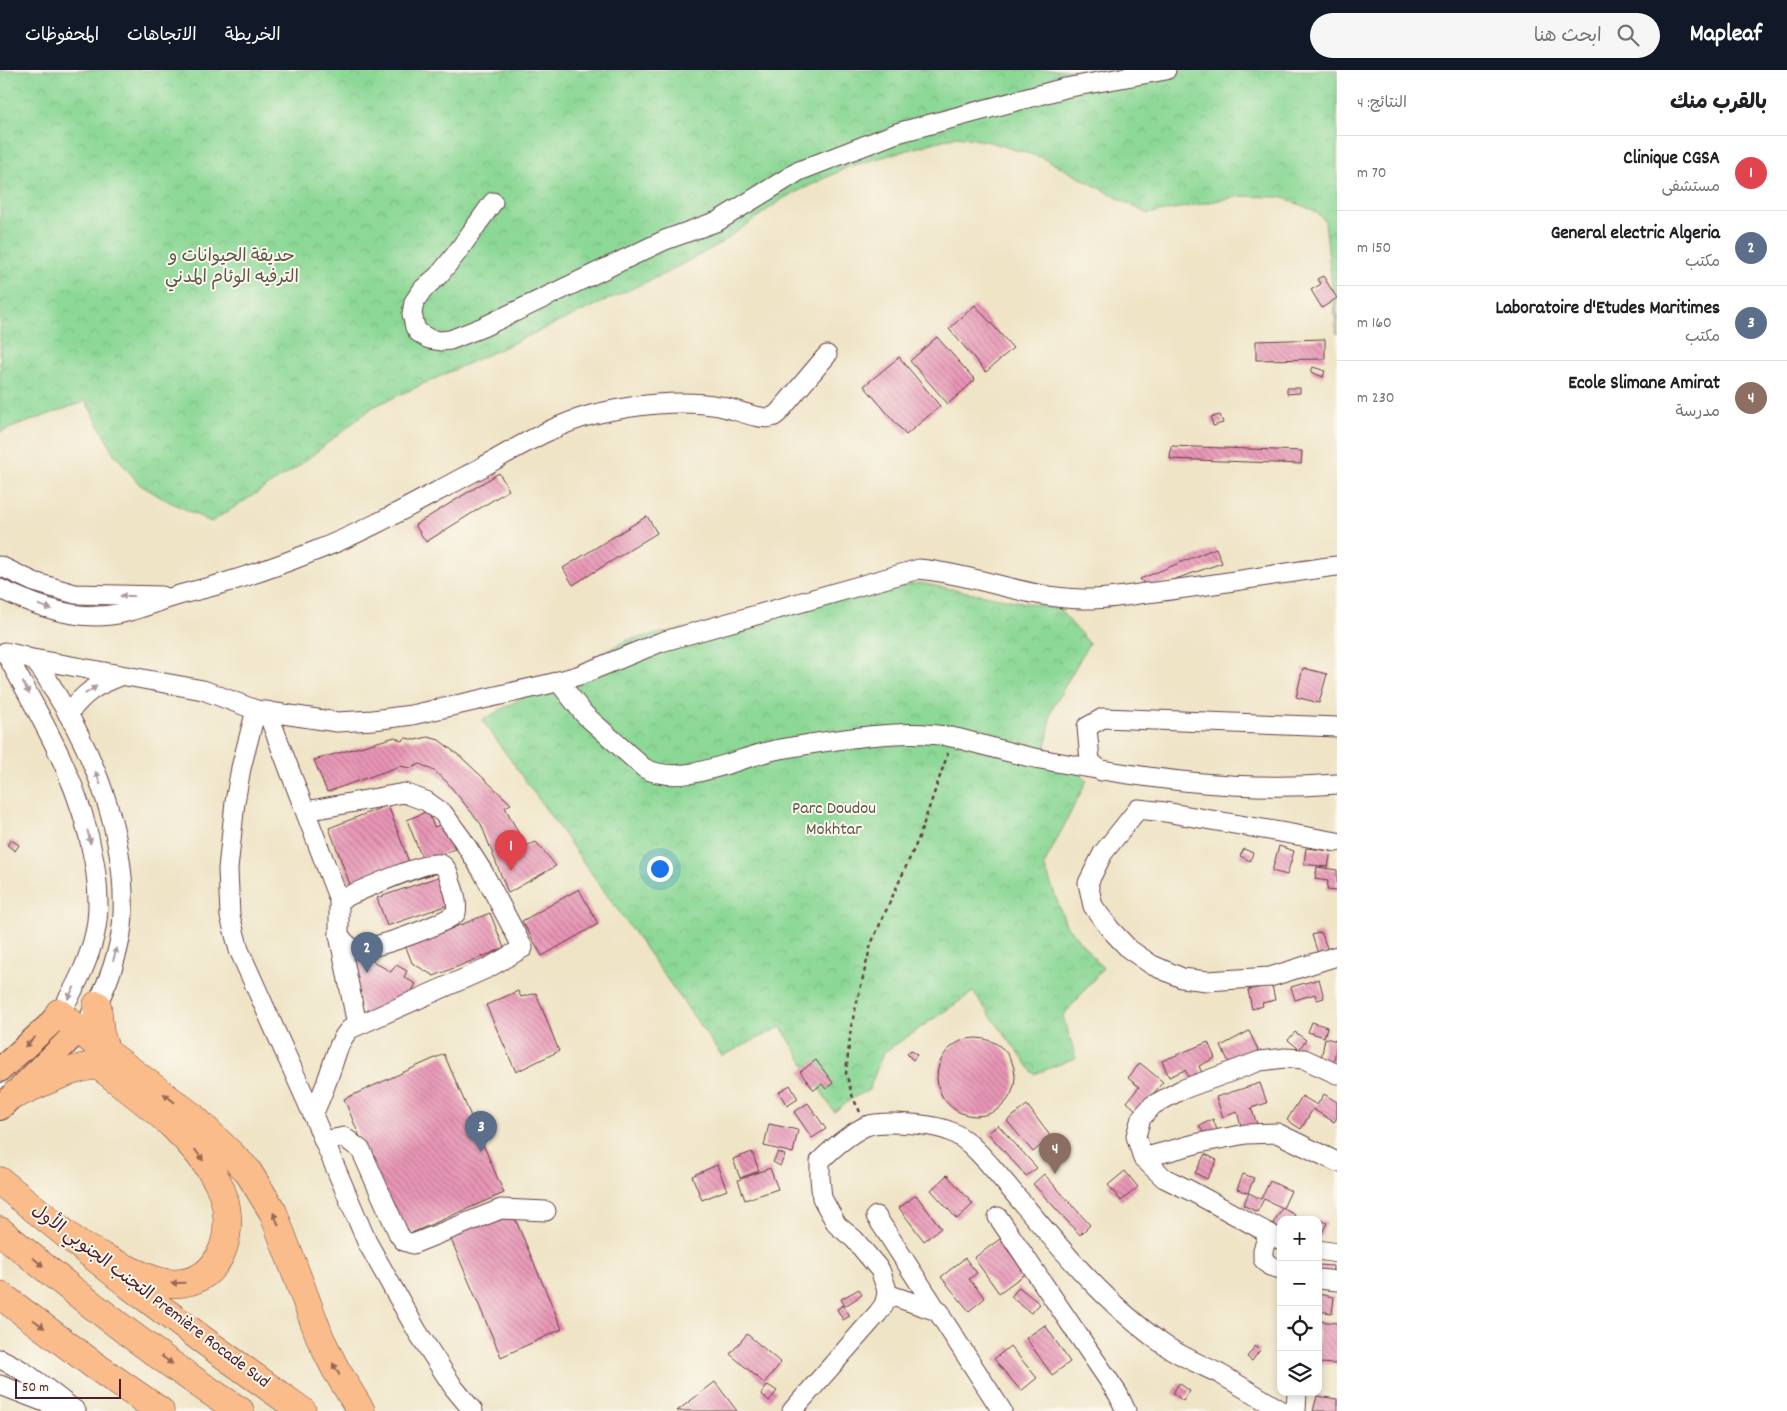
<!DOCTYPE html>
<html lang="ar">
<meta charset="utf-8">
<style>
:root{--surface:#fff;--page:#f6f6f6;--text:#202124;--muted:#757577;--line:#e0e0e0;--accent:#111827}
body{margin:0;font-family:Dekko,"Playpen Sans Arabic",sans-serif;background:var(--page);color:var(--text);direction:rtl}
.controls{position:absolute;right:15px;bottom:15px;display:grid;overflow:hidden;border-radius:10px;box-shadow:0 2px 8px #0003}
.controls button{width:45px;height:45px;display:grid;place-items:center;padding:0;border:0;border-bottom:1px solid var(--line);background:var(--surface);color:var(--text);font:25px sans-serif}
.scale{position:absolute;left:15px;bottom:12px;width:106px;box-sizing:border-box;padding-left:5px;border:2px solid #4a1f2b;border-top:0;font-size:14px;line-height:18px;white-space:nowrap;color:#4a1f2b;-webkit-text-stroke:4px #fbf7ec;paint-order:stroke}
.you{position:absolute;left:659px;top:798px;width:18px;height:18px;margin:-12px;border:4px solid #fff;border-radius:50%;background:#1a73e8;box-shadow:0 0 0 8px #1a73e833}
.badge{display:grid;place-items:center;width:32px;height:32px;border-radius:50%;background:var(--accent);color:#fff;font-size:16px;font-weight:700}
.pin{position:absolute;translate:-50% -41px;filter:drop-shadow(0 1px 2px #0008)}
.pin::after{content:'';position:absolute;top:26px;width:18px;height:15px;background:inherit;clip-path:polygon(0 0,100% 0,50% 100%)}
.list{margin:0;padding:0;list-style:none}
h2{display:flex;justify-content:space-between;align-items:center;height:65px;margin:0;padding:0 20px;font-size:21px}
h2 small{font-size:16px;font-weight:400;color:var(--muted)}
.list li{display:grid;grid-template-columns:32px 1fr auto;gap:15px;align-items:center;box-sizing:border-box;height:75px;padding:0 20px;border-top:1px solid var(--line)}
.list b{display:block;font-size:19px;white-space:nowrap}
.list p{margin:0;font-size:16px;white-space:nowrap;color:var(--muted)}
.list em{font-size:16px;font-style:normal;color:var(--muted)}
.icon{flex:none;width:28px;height:28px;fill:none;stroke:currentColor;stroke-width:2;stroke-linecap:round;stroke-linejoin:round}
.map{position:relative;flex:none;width:1337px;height:1341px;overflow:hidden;direction:ltr}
header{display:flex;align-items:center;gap:30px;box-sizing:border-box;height:70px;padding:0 25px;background:var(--accent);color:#fff}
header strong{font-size:24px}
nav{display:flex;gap:28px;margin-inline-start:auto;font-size:18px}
.search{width:350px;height:45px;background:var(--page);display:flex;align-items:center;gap:12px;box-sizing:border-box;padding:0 18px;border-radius:28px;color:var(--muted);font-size:19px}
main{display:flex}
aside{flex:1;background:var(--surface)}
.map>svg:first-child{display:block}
.park{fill:url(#park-crowns);stroke:#6b7c60}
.building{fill:url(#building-back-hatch)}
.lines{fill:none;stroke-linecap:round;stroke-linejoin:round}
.minor-casing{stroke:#633d42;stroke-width:21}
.major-casing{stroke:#633d42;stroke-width:26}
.highway-casing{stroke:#633d42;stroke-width:29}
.path{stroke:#633d42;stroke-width:2.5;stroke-dasharray:4 4;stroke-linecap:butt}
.minor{stroke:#fff;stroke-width:19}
.major{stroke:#f9bc8a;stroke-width:24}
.highway{stroke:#f9bc8a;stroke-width:28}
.oneway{fill:#ae9aa0}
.oneway2{fill:#996656}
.labels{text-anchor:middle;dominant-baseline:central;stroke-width:4;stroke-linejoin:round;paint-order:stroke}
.park-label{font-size:18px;fill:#5e564b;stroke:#fbf7ec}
.street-label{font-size:18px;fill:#4a1f2b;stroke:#fbf7ec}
</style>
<header>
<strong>Mapleaf</strong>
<div class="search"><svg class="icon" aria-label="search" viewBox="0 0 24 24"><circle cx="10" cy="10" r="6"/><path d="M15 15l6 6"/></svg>ابحث هنا</div>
<nav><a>الخريطة</a><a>الاتجاهات</a><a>المحفوظات</a></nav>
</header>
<main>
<aside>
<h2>بالقرب منك<small>النتائج: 4</small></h2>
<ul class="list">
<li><span class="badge" style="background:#e0444e">1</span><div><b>Clinique CGSA</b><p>مستشفى</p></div><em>70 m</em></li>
<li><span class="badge" style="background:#5c6f8a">2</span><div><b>General electric Algeria</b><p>مكتب</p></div><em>150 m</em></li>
<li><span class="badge" style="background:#5c6f8a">3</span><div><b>Laboratoire d'Etudes Maritimes</b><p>مكتب</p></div><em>160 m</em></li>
<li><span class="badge" style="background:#8d6e63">4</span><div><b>Ecole Slimane Amirat</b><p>مدرسة</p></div><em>230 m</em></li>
</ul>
</aside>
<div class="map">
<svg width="1337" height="1341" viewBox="0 0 1337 1341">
<defs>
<pattern id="park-crowns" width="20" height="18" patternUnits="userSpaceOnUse" patternTransform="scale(1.25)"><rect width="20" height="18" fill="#8cd896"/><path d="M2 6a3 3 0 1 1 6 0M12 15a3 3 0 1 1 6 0" fill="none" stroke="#7ab981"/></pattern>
<pattern id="building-back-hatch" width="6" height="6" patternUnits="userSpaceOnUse" patternTransform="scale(1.25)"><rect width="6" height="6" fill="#e896b6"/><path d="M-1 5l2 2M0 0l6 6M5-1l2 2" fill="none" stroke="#be7a94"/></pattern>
</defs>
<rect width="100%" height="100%" fill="#fbf7ec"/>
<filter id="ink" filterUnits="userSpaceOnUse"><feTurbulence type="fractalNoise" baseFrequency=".02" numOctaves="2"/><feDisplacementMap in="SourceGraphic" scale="10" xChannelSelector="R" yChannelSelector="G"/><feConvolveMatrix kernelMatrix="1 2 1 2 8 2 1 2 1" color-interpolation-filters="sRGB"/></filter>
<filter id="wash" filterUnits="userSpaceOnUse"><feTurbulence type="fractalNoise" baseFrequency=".0096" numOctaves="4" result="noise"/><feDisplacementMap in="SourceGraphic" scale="20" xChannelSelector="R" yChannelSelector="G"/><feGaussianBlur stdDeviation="1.12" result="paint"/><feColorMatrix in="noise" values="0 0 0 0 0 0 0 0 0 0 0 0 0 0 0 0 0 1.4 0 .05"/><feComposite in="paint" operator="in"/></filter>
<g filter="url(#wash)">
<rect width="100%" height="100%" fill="#efe4c6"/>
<g class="park">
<path d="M0,0H1337V264L1325,151L1315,141L1281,127L1241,126L1148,144L1043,88L990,72L957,66L848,97L784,128L721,173L668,202L373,337L296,398L211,452L162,428L139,414L113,382L86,331L0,362Z"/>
<path d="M919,513L1059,539L1089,573L1051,641L1046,678L1087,710L1044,795L1066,855L1103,898L1063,946L1076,988L1034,1004L973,922L883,983L869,1020L853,1028L834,1042L781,957L722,986L482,650L627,570Z"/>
</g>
<g id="blocks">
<g class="building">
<path d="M1323,206L1337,228L1322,238L1311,220L1321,214L1317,209Z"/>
<path d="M975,235L1013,278L986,302L949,259Z"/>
<path d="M937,267L975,310L948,334L910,291Z"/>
<path d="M1325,269V289L1256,290V271Z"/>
<path d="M899,287L940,336L906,365L864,316Z"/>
<path d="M1313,297L1325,301L1323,307L1311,302Z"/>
<path d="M1287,318H1300V323L1287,324Z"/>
<path d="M1220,345L1223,353L1213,356L1211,347Z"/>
<path d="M1171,376L1302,381L1301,394L1170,389Z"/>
<path d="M499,403L509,420L426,472L415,455Z"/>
<path d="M647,446L657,463L573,515L563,498Z"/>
<path d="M1216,478L1222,493L1149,518L1140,509Z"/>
<path d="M1303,598L1327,604L1319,633L1296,627Z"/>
<path d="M395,667L401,671L406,668L415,670L428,667L439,670L461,687L511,734L505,737L525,776L536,772L556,796L508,823L481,754L446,711L434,701L420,694L411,698L400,696L327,722L314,690Z"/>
<path d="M388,735L410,795L351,817L329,758Z"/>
<path d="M428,741L434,757L445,753L455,779L423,791L407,750Z"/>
<path d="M11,770L19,775L15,781L7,775Z"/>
<path d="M1279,776L1294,781L1287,805L1272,801Z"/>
<path d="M1306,778L1331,781L1328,797L1304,794Z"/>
<path d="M1244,779L1253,783L1250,791L1240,786Z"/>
<path d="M1317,797L1337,800V821L1327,820L1328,811L1315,809Z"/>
<path d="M441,806L451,834L387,856L377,828Z"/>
<path d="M579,819L598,854L542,886L522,851Z"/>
<path d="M490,843L504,878L434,906L412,893L406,877Z"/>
<path d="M1321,862L1329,883L1319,887L1312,865Z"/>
<path d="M356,881L391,902L396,895L407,901L404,907L416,914L405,933L365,947L349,894Z"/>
<path d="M1319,909L1324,928L1317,930L1315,924L1295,930L1291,917Z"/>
<path d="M1272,915L1275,930L1262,933L1263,936L1252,939L1248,920Z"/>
<path d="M518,921L521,927L536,923L559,981L516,1002L486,935Z"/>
<path d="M1312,952L1327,957L1324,967L1308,962Z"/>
<path d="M1249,961L1259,982L1231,997L1221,976Z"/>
<path d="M1295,962L1306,970L1299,979L1288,970Z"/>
<path d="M1325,968L1337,971L1334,992L1321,989Z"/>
<circle cx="976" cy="1007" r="39"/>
<path d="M1208,972L1215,988L1199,996L1204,1008L1192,1014L1185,1000L1169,1007L1162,991Z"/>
<path d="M911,980L917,985L913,990L907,984Z"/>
<path d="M444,984L504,1123L402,1167L344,1029Z"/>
<path d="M816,990L833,1013L826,1019L822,1014L814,1020L800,1002Z"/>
<path d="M1140,993L1163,1012L1138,1042L1127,1032L1139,1017L1128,1008Z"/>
<path d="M1260,1013L1267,1033L1251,1038L1257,1054L1242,1059L1237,1042L1223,1047L1216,1027Z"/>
<path d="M790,1015L798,1029L787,1036L779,1022Z"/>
<path d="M1324,1024L1337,1032V1048L1334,1052L1313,1039L1301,1059L1287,1050L1302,1026L1317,1035Z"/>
<path d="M808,1033L826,1059L812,1068L794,1042Z"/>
<path d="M1027,1035L1051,1067L1033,1082L1007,1051Z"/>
<path d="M1213,1049L1217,1060L1205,1064L1199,1056Z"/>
<path d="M769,1054L798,1060L793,1083L764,1076Z"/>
<path d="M998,1055L1037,1098L1026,1106L988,1063Z"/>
<path d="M752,1082L759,1101L740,1108L733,1089Z"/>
<path d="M778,1082L785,1085L780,1096L773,1092Z"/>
<path d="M1205,1084L1217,1090L1207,1109L1195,1103Z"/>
<path d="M717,1095L727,1120L702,1130L692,1106Z"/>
<path d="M770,1098L778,1119L745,1130L738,1110Z"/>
<path d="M1125,1101L1138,1117L1121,1131L1108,1115Z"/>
<path d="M1044,1104L1090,1155L1080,1165L1033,1114Z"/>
<path d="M1243,1104L1254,1108L1248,1123L1237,1119Z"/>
<path d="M947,1105L973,1134L957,1149L931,1120Z"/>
<path d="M1270,1111L1291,1121L1283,1138L1264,1129L1257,1142L1243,1135L1249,1123L1261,1129Z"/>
<path d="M916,1125L941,1158L924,1171L899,1138Z"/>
<path d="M1282,1138L1295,1145L1292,1150H1281V1163L1271,1157Z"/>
<path d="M511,1139L562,1259L501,1287L450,1167Z"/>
<path d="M1313,1147L1327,1153L1318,1171V1150H1312Z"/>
<path d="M1000,1169L1025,1204L999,1223L974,1188Z"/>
<path d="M965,1188L977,1203L969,1209L985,1228L969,1241L941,1207Z"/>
<path d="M1318,1195L1333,1196L1332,1209L1318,1207Z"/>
<path d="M1019,1217L1040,1234L1031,1243L1011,1227Z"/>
<path d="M859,1219L862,1225L845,1236L841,1229Z"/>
<path d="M1318,1224L1334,1227L1332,1243L1318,1241Z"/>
<path d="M843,1235L850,1246L843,1250L837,1239Z"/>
<path d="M1318,1251L1337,1253V1294L1318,1293Z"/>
<path d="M1045,1255L1070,1292L1052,1305L1026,1268Z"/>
<path d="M747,1264L781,1293L764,1313L730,1284Z"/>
<path d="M1010,1276L1037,1308L1021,1321L994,1289Z"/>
<path d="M1255,1276L1260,1280L1252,1291L1247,1287Z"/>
<path d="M715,1312L737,1341H677Z"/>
<path d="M1179,1313L1190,1321L1183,1331L1173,1323Z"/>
<path d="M768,1315L777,1321L769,1331L761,1324Z"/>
<path d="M1317,1326L1337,1329V1341H1313Z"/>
</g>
</g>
</g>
<g filter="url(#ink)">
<use href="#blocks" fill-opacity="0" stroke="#633d42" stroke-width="1"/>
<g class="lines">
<defs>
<g id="minor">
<path d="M493,132L456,184L439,205L423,219L414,232L412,244L415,257L418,262L429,269L441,271L450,270L483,257L665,170L718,151L799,101L897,63L1065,18L1166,0"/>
<path d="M0,496L34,512L75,524L162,526"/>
<path d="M0,519C30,533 62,546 96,546C125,546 149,534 176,526C192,521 208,518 224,513C255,504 285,493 315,481C367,461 415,433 464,407C506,385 549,355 595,344C633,335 681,329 719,336C732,338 761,351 772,347C775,346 777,344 779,342L827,285"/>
<path d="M33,589L203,620L256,640L337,652L373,650L412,645L549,614L580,605L661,572L919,499C974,504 1026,528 1082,529C1103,530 1125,526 1146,523C1210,516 1273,504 1337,496"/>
<path d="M558,611L584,644L644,698C682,718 736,688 775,680C814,673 856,666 895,664C914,663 937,664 956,668C984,675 1012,684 1040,689C1140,708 1235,722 1337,714"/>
<path d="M256,640L241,698L235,732L228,799L230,846L239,880L313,1045L367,1172L417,1261L454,1318L473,1341"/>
<path d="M267,641L339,830V865C343,870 347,876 353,878C368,883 445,854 456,843C458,833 455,823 451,813C449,806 448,797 440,794C428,790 355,823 339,830"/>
<path d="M68,644C86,621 95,616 121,606"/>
<path d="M1101,701L1090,691L1087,657L1103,648L1337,657"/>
<path d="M306,741L404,723L426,731L443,743L462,769L483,802L523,878L488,898L350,959C338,971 335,989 329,1005C325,1018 319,1031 313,1045"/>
<path d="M1337,772L1165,742L1138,739L1103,783L1088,813L1093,836L1110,859L1129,879L1152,895L1182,908L1207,911L1270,907L1337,886"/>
<path d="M339,865L357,955"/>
<path d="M59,943C75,920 89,890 95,863C100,840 98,814 94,791C80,711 43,652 5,582C12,584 30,587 34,591C43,599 49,612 55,622C96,687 126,767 123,844C122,876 108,917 91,944"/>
<path d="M324,1071L344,1067L361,1080L399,1165L404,1171L413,1174L501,1139L546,1141"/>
<path d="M1143,1088L1199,1073L1246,1064L1277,1063L1337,1092"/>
<path d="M876,1146L1002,1341"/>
<path d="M998,1147L1118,1324L1126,1341"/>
<path d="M1269,1163L1263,1180V1189L1270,1196L1281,1199"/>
<path d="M1281,1170L1191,1121L1164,1108L1143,1088L1136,1066L1141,1048L1153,1035L1181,1020L1260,991L1285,988L1304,989L1337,1004"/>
<path d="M1318,1180L1337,1183"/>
<path d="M1318,1209L1337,1211"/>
<path d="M887,1224L940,1242"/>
<path d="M0,1289C27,1300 51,1323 76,1341"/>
<path d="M0,1315L60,1338"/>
<path d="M792,1341L878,1243L884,1235L887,1224L886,1217L880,1200L854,1169L837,1155L822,1128L820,1108V1091C833,1078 849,1064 866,1056C883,1050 932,1054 949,1061C965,1067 979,1083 990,1095C1043,1156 1094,1225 1160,1272C1179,1286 1200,1294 1220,1304C1241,1316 1262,1329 1282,1341"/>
<path d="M1296,1341L1297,1322"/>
</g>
<g id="major">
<path d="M0,1000L49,955L59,943"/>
<path d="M0,1038L80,959"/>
</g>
<g id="highway">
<path d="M97,935L100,963L106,982"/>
<path d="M59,943L106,982L193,1047L247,1100L273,1142L321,1270L335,1298L361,1341"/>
<path d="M16,1024C43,1013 69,998 98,995C141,1029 190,1062 217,1111C240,1153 225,1219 167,1213C146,1211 108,1189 87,1179"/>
<path d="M0,1111L129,1215L207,1273L302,1341"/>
<path d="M0,1161C76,1224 157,1288 240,1341"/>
<path d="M0,1225L98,1298L160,1341"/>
</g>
</defs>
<use href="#minor" class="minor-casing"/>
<use href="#major" class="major-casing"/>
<use href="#highway" class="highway-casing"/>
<path class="path" d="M860,1042L853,1028L846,1003L851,957L871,874L918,770L948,683"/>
<use href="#minor" class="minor"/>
<use href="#major" class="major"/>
<use href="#highway" class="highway"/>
</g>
<defs><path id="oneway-solid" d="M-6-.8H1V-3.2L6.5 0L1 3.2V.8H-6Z" transform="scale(1.25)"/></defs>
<g class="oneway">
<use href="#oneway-solid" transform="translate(127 526) rotate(180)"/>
<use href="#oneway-solid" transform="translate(45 537) rotate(18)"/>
<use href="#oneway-solid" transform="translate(26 618) rotate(61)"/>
<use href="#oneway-solid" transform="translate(91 620) rotate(-34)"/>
<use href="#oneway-solid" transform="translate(98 708) rotate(-111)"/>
<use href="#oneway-solid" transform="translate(89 767) rotate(77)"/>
<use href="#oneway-solid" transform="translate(115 884) rotate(-75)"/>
<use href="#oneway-solid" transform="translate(71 923) rotate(119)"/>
</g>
<g class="oneway2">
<use href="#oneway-solid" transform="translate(30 972) rotate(137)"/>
<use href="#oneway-solid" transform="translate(169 1028) rotate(-142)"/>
<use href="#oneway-solid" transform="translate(199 1085) rotate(53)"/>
<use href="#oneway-solid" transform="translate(276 1149) rotate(-113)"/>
<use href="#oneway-solid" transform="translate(38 1192) rotate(39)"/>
<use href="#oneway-solid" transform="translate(178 1213) rotate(178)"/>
<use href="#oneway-solid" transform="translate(39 1254) rotate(37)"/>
<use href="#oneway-solid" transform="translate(167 1290) rotate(36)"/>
<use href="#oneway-solid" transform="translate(336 1299) rotate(-119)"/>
</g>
</g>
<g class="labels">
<g class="park-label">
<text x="232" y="187">حديقة الحيوانات و<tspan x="232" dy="21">الترفيه الوئام المدني</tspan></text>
<text x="834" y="739">Parc Doudou<tspan x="834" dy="21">Mokhtar</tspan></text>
</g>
<g class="street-label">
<text transform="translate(150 1227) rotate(37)">التجنب الجنوبي الأول Première Rocade Sud</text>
</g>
</g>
</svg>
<div class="controls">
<button>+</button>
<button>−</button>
<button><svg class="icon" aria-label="locate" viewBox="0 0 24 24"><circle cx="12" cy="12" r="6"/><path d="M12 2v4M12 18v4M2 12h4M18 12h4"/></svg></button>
<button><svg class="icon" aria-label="layers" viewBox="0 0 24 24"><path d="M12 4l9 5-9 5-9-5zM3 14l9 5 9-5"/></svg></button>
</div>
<div class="scale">50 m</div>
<div class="you"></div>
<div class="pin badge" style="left:511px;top:801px;background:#e0444e">1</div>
<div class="pin badge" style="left:367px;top:903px;background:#5c6f8a">2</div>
<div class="pin badge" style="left:481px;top:1082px;background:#5c6f8a">3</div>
<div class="pin badge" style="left:1055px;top:1104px;background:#8d6e63">4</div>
</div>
</main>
